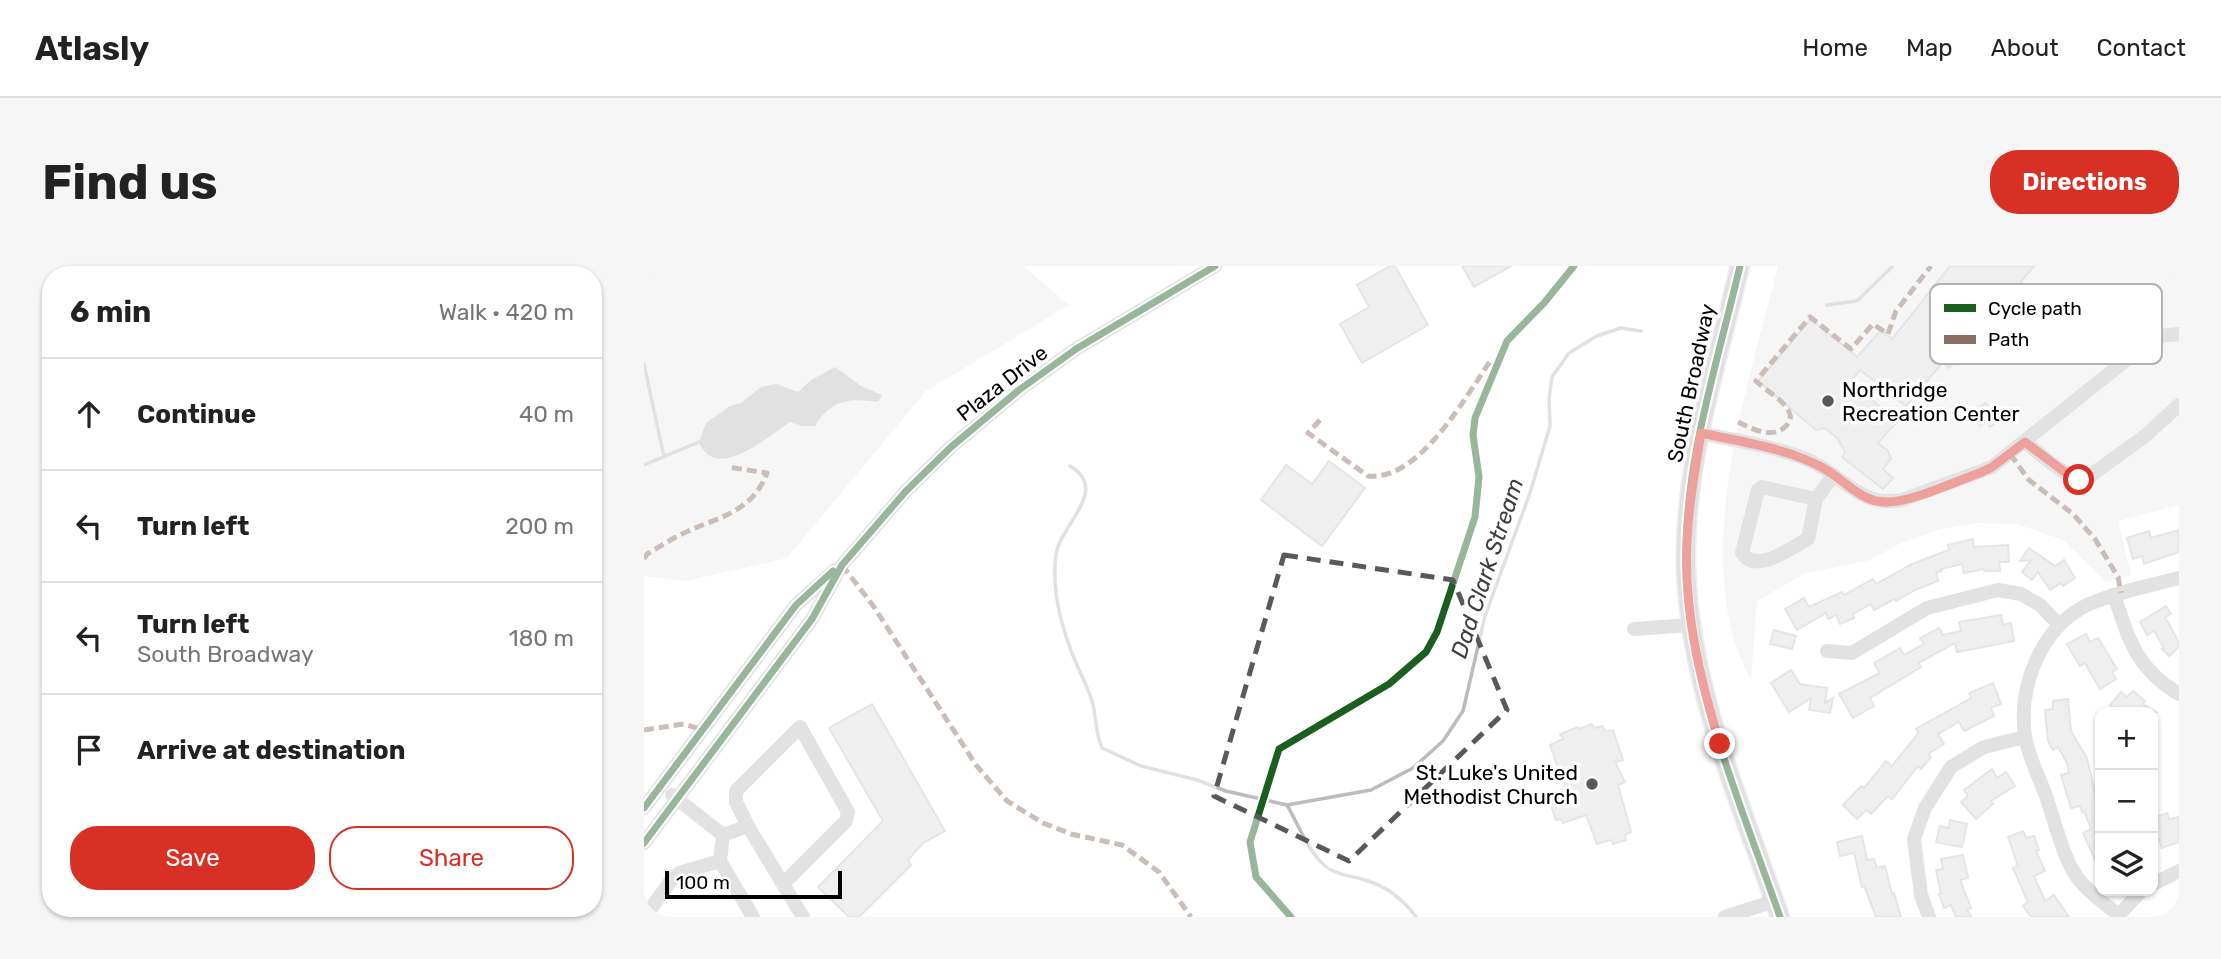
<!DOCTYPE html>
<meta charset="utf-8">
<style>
:root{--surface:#fff;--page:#f6f6f6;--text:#222;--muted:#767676;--line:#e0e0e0;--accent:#d93025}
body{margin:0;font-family:Rubik,sans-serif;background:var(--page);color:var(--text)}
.controls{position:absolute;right:21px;bottom:21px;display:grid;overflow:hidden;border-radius:14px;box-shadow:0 2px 5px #0004}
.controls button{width:63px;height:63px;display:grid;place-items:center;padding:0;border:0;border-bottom:2px solid var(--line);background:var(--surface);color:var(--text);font:35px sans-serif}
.scale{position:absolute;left:21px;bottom:18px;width:177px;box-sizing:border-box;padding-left:7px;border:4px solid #000;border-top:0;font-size:19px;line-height:24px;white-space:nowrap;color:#000;-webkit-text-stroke:5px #fff;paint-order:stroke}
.stop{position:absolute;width:21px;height:21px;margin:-16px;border:5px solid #d93025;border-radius:50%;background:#fff}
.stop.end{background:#d93025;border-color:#fff;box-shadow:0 2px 7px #0008}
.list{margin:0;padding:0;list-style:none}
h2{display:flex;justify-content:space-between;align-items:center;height:91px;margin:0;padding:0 28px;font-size:30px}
h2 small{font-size:23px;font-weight:400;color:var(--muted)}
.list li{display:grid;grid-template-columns:46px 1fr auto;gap:21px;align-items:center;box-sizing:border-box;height:112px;padding:0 28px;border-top:2px solid var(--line)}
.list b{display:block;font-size:26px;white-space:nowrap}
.list p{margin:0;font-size:23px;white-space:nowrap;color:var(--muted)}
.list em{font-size:23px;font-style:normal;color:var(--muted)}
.actions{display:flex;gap:14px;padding:21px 28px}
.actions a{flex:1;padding:16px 0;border:2px solid var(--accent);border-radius:28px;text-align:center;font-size:24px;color:var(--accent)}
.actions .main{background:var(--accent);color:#fff}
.icon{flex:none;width:38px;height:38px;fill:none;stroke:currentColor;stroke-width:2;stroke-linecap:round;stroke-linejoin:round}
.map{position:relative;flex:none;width:1535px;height:651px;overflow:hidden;border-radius:28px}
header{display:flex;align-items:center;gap:42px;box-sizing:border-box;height:98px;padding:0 35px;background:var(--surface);border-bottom:2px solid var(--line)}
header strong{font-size:33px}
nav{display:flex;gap:38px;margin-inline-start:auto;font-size:24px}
.intro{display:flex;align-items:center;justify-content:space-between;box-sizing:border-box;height:168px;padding:0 42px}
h1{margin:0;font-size:49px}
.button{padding:18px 32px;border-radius:28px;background:var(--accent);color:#fff;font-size:24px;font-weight:700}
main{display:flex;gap:42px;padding:0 42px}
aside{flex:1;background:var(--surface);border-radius:28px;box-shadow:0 2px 5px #0004}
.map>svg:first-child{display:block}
.green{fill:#eaeaea}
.water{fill:#bcbcbc}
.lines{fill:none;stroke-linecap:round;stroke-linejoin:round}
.stream{stroke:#bcbcbc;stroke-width:3.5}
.building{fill:#dcdcdc;stroke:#c5c5c5;stroke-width:2}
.major-casing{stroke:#dbdbdb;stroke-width:21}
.minor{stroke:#bebebe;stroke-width:14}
.major{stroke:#bdbdbd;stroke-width:18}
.quiet{stroke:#8d6e63;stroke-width:5;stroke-dasharray:10 5;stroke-linecap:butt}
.cycleway-casing{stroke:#fff;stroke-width:11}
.cycleway{stroke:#1b5e20;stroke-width:7}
.route{stroke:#d93025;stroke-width:9}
.marked{fill:none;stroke:#595959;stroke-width:5;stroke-dasharray:14 9;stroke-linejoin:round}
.poi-dot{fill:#595959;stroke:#fff;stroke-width:2.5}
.labels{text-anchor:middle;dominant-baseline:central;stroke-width:7;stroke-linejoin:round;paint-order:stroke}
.street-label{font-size:21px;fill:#000;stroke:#fff}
.poi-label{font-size:21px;fill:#000;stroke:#fff;text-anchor:start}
.water-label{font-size:23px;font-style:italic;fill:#404040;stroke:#fff}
.key{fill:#fff;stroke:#b2b2b2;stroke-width:2}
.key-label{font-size:19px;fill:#000}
</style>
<header>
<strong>Atlasly</strong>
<nav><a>Home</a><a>Map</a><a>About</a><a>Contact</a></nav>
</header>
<div class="intro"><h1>Find us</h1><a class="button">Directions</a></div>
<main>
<aside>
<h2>6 min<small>Walk · 420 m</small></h2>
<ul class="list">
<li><svg class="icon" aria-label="ahead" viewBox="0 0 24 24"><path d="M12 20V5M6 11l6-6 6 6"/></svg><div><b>Continue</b></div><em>40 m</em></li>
<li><svg class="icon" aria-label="left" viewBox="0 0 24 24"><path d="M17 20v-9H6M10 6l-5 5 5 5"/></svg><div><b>Turn left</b></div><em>200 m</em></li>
<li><svg class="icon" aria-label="left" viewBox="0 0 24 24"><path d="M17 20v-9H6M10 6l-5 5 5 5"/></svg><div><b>Turn left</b><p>South Broadway</p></div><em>180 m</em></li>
<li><svg class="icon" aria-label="arrive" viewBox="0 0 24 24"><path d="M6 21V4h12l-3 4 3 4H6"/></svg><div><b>Arrive at destination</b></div></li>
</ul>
<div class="actions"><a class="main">Save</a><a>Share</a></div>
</aside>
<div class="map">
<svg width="1535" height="651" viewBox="0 0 1535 651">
<rect width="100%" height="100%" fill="#fff"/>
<g class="green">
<path d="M0,0H379L425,39L282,125L143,292L43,315L0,310Z"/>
<path d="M1134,0H1535V239L1474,255L1487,309L1462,316L1419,274L1373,258L1332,257L1294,264L1257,277L1226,294L1162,307L1113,335L1107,414C1043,297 1104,121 1134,0Z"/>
</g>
<path class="water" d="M191,101L217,120L238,129L234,136C206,132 187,133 171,160H158L146,156C123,171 72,217 55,176L62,157L86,140L97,137L117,121L132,118L154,126L167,114Z"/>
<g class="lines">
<g class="stream">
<path d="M1183,39L1213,35L1249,0"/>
<path d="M0,98L20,191"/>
<path d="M0,199L55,176"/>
<path d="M426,200C467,224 415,260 412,289C408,319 415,351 425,379C431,398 442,416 448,435C453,451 450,463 458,482L497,500L553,514L582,525L643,539C654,558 664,585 680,599C691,609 708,610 721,614C742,620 759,633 772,651"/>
<path d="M643,539L727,524L769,502L799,475L819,445L841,350L886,227L906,160L905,133L908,111L925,87L953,70L977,62L997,65"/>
</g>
</g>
<g class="building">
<path d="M746,0H751L784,59L718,97L696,58L725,41L713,19Z"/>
<path d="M818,0H867L830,21Z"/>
<path d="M1306,0H1390L1305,102L1299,96L1262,140L1216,104L1207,115L1253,156L1234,177L1244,185L1247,193L1239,203L1249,212L1239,223L1198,191L1201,186L1194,173L1181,162L1172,164L1114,115L1167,53L1213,91L1237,64L1248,73Z"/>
<path d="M1342,137L1353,156L1346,161L1343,156L1336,160L1327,146Z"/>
<path d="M685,195L721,222L678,280L617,234L642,199L668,218Z"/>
<path d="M1535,264V286L1500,298L1498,290L1489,293L1483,272L1505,265L1507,272Z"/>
<path d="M1329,273L1330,281L1364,279L1365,296H1355L1356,305H1340V303L1320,307L1318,298L1297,303L1298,305L1292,307L1294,315L1271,324L1252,335L1250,333L1230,344L1227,338L1209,348L1210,352L1196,358L1192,349L1184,353L1182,347L1153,364L1141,343L1160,332L1165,341L1198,326L1200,329L1229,313L1232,318L1268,298L1305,284L1304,279Z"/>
<path d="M1385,282L1411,300L1420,294L1431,312L1419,320L1417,317L1406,324L1394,306L1388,314L1378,306L1387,294L1376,295Z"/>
<path d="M1522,340L1527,348L1521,351L1535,376V381L1525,390L1518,383L1520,382L1510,365L1503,369L1496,356Z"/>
<path d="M1357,349L1359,359L1367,357L1370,375L1313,386L1311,377L1275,397L1277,401L1226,432L1230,440L1209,452L1195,428L1236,407L1230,397L1256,382L1260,389L1280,378L1276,372L1295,362L1299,369L1317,365L1315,356Z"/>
<path d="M1130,364L1152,370L1148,383L1126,378Z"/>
<path d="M1442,368L1446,376L1454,372L1473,403L1468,406L1472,413L1456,423L1441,397L1436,400L1423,378Z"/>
<path d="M1147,404L1156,418L1183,422L1181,437L1189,432L1186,447L1165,444L1167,432L1145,446L1127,417Z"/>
<path d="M1349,417L1357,438L1347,442L1350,450L1320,465L1315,456L1294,468L1300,478L1284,488L1287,491L1277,503L1274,500L1248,533L1244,530L1227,548L1222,544L1213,553L1199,539L1217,520L1220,522L1242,495L1248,500L1275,466L1272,463L1327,432L1325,427Z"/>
<path d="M1489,425L1501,435L1499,438L1512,446H1475L1466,439L1477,426L1483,431Z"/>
<path d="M1424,433L1427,465L1443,492L1456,549V604L1439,567L1447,563L1440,545L1438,546L1436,540L1427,542L1417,509L1425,507L1423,497L1414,481L1409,484L1404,475L1401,444L1409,443V435Z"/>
<path d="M228,438L301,565L279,577L264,594L267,599L215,651H205L174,621L239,555L185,462Z"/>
<path d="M948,458L950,462L958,460L962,466L969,464L979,494L971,496L981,516L974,519L987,566L981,569L982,574L969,578L967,574L953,578L942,549L919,557L917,553L912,554L905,534L910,532L908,528L921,522L906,479L919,473L916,468L934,461L935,463Z"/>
<path d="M1348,503L1353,512L1362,506L1371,520L1347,535L1349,538L1332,553L1317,536L1324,530L1320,524Z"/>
<path d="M1523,547L1525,553L1535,551V576L1518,582L1515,573L1509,575V552Z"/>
<path d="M1306,554L1323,558L1318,581L1292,576L1296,560L1305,562Z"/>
<path d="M1379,565L1382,572L1390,570L1395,584L1392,585L1401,605L1390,610L1401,635L1410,629L1425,651H1387L1379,640L1384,636L1369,602L1374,600L1364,571Z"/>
<path d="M1218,570L1223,594L1230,593L1233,602L1241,600L1248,628L1250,627L1257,651H1232L1220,620L1218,621L1210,587L1196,590L1193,576Z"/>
<path d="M1319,589L1324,612L1316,614L1327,642L1323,644L1328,651H1312L1307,639L1300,642L1295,628H1297L1292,604L1299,603L1297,593Z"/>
</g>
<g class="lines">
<defs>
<path id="major" d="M1096,0C1073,98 1039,201 1042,303C1046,424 1097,538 1136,651"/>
</defs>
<use href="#major" class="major-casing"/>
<g class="minor">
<path d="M1057,167C1092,175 1129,180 1162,193C1199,208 1214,242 1258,234L1348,201L1496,83L1516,70L1535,68"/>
<path d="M1381,176C1396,187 1425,217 1443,212L1501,170L1535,139"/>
<path d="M1172,233L1118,221L1114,224L1098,287C1112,309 1146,282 1164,273L1172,233L1190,209"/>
<path d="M1470,329C1485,374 1492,402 1535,428"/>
<path d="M990,363L1047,359"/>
<path d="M1183,385L1208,387L1283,342L1354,324L1377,328L1396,339L1415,359"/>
<path d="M28,529L79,569L76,595L109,651"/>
<path d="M0,542L152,339L191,304"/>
<path d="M104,560L92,536V525L156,461L204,546L202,555L139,618"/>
<path d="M79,569L104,560L159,651"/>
<path d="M0,577L168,353L198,299L262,225L307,181L375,124L432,83L571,0"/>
<path d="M1509,618L1535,605"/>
<path d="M1475,649C1458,636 1440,623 1429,605C1419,589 1409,550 1402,530C1395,511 1384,490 1381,470C1374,420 1397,362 1443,339C1472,326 1505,320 1535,312"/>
<path d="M1,651L28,613L35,607L76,595"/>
<path d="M1081,651L1131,635"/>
<path d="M1285,651L1277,629L1270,573L1281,542L1307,501L1340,481L1381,471"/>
<path d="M1473,651L1497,625"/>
</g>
<use href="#major" class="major"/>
<g class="quiet">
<path d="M676,154L664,167L724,210C776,215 821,131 847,94"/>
<path d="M1094,156C1108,163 1128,173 1141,161C1146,156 1148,152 1145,146C1140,134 1121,124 1112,115L1166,51L1207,83L1229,58L1244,68L1252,45L1287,0"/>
<path d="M1366,188L1385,214L1429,248L1451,273L1474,311L1477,327"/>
<path d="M0,293L3,288C14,282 25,274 36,269C71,251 107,249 123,207L84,201"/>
<path d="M198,299L230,341L332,499L363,535L399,557L427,568L478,579L515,606L547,651"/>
<path d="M0,464L40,458L59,464"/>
</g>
<defs>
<g id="cycleway">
<path d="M1096,0C1073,98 1039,201 1042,303C1046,424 1097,538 1136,651"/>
<path d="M0,542L152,339L189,305"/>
<path d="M0,577L168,353L198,299L262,225L307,181L375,124L432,83L571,0"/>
<path d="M647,651L612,611L606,576L635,483L745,418L782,386L793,366L831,251L835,211L829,169L831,152L863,75L900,37L930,0"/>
</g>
</defs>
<use href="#cycleway" class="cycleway-casing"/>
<use href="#cycleway" class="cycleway"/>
</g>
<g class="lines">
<path class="route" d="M1076,478C1056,413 1040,346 1043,278C1044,241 1051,204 1057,167C1098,176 1144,182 1181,203C1200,214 1217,236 1241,236C1266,237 1313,215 1338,206L1348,201L1381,176L1426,210L1435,214"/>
</g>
<path d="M0 0H1535V651H0ZM640,289L809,314L863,444L705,595L570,530Z" fill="#fff" fill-opacity=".55" fill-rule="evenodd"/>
<path class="marked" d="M640,289L809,314L863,444L705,595L570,530Z"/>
<g class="poi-dot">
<circle cx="1184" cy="135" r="7"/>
<circle cx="948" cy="518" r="7"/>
</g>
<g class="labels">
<g class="street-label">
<text transform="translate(358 117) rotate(-38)">Plaza Drive</text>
<text transform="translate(1047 117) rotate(-78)">South Broadway</text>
</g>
<g class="poi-label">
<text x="1198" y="123">Northridge<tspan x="1198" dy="24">Recreation Center</tspan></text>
<text x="934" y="506" text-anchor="end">St. Luke's United<tspan x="934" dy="24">Methodist Church</tspan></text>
</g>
<g class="water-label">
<text transform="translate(843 302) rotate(-72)">Dad Clark Stream</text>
</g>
</g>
<rect x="1286" y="18" width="232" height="80" rx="10" class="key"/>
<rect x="1300" y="38" width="32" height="8" fill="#1b5e20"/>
<rect x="1300" y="69" width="32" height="9" fill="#8d6e63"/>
<g class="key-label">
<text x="1344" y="49">Cycle path</text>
<text x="1344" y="80">Path</text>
</g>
</svg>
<div class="controls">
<button>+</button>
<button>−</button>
<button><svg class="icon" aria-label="layers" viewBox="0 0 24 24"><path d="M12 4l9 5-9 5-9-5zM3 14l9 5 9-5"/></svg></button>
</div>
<div class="scale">100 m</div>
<div class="stop" style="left:1435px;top:214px"></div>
<div class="stop end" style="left:1076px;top:478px"></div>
</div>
</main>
